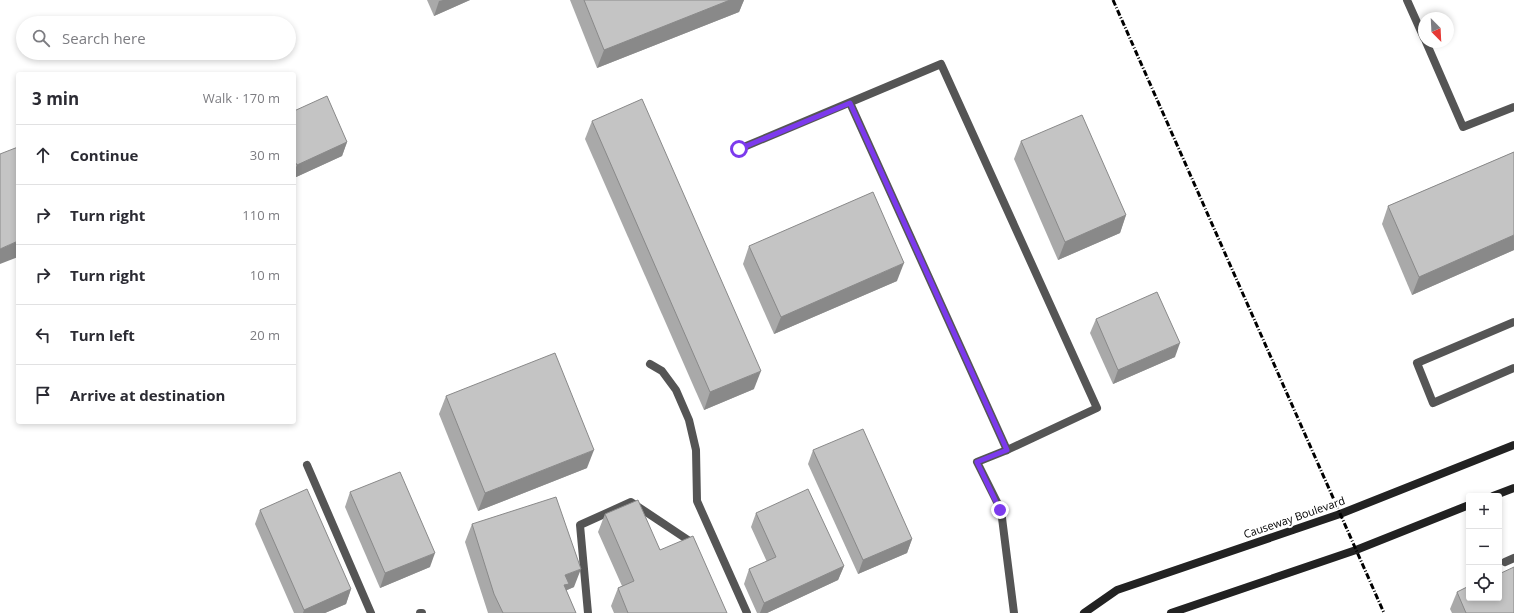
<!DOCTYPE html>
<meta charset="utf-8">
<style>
:root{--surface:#fff;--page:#f2f2f3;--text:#2b2b33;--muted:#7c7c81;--line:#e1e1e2}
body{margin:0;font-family:"Open Sans",sans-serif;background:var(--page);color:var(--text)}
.controls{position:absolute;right:12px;bottom:12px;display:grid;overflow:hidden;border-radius:4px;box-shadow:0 2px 6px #0003}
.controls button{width:36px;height:36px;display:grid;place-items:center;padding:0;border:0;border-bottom:1px solid var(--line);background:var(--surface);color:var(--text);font:20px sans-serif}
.compass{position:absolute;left:1418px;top:12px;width:36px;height:36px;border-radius:50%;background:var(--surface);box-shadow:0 2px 6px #0003;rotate:156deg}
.stop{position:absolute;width:12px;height:12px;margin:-9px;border:3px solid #7c3aed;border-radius:50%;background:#fff}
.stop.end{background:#7c3aed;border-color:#fff;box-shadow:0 1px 4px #0008}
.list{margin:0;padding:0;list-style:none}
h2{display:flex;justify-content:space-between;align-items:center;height:52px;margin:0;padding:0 16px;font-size:17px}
h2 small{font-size:13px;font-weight:400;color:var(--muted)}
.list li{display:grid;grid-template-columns:26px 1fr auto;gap:12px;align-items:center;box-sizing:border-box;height:60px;padding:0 16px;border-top:1px solid var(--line)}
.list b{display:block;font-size:15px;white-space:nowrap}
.list em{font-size:13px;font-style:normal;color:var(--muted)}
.icon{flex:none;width:22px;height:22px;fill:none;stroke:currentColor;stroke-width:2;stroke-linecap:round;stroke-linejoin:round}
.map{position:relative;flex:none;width:1514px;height:613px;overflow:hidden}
.search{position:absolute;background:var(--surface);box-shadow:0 2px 6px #0003;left:16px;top:16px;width:280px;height:44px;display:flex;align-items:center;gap:10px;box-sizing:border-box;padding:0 14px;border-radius:22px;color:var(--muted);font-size:15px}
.panel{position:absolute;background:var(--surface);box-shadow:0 2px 6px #0003;left:16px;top:72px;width:280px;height:352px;border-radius:4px}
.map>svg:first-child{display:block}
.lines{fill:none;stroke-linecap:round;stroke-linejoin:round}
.service{stroke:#555;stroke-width:8}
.secondary{stroke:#222;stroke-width:8}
.rail{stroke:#000;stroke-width:3;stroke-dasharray:6 2 1 2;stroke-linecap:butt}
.wall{fill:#a9a9a9}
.shaded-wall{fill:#898989}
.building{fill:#c4c4c4;stroke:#898989}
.route{stroke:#7c3aed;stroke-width:5}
.labels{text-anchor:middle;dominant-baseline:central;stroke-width:4;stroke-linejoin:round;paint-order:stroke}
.street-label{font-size:11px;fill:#000;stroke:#fff}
</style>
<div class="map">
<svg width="1514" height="613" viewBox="0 0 1514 613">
<rect width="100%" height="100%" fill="#fff"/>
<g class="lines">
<g class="service">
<path d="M1407,0L1424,38"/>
<path d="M1426,42L1463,127L1514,107"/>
<path d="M850,103L1007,450"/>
<path d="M739,149L941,64L1097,408L1007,450L977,462L1001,510L1014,613"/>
<path d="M1514,322L1417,363L1433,403L1514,368"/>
<path d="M650,364L662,371L676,390L689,420L696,450L697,501L747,613"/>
<path d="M307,465L371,613"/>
<path d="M1505,562L1514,558"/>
<path d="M420,613H422"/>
<path d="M588,613L580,525L631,502L691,542L693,546"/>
</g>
<g class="secondary">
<path d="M1493,496L1514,488"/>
<path d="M1084,613L1117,590L1340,514L1514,445"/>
<path d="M1171,613L1356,550L1469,505"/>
</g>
<path class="rail" d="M1113,0L1384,613"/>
</g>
<g class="wall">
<path d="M427,0H470L434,16Z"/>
<path d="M570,0H744L739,12L597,68Z"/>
<path d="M294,111L347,142L342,156L294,178Z"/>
<path d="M592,121L754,389L704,410L585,139Z"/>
<path d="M1021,141L1126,215L1120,233L1058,260L1014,159Z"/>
<path d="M1514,152V250L1412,295L1382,224L1388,206Z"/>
<path d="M749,246L897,281L774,334L743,264Z"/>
<path d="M1096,319L1175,357L1113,384L1090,333Z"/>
<path d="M446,396L587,468L478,511L439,414Z"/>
<path d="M813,450L912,539L907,553L858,574L808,464Z"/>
<path d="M350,492L430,567L380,588L345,507Z"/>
<path d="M260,510L351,589L346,604L325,613H294L255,524Z"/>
<path d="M756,513L844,566L838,580L767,613H757L744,584L749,569L767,562L751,527Z"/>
<path d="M605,514L660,550L727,613H614L611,606L618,588L622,586L598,532Z"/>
<path d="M472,524L574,587L567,590L566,591L576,613H488L465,542Z"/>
<path d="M1457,592L1514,613H1452L1450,609Z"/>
</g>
<g class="shaded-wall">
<path d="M443,0H470L434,16L439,1Z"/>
<path d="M730,0H744L739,12L597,68L604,50Z"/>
<path d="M347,142L342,156L294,178V172L297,165Z"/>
<path d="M1126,215L1120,233L1058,260L1065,242Z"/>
<path d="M1514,235V250L1412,295L1419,277Z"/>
<path d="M18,241V257L0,264V249Z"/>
<path d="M904,263L897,281L774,334L781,317Z"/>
<path d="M1180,343L1175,357L1113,384L1118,370Z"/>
<path d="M761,371L754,389L704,410L710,392Z"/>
<path d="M594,450L587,468L478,511L485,493Z"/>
<path d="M912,539L907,553L858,574L863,560Z"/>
<path d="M435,553L430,567L380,588L385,573Z"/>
<path d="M844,566L838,580L767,613H760L764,603Z"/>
<path d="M581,569L574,587L567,590L562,602L565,575Z"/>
<path d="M351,589L346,604L325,613H303L304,610Z"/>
</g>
<g class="building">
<path d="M584,0H730L604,50Z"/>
<path d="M327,96L347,142L297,165L294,160V111Z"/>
<path d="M642,99L761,371L710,392L592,121Z"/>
<path d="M1082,115L1126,215L1065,242L1021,141Z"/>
<path d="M18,147V241L0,249V154Z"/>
<path d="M1514,152V235L1419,277L1388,206Z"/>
<path d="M873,192L904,263L781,317L749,246Z"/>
<path d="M1157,292L1180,343L1118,370L1096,319Z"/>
<path d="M555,353L594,450L485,493L446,396Z"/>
<path d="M863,429L912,539L863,560L813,450Z"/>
<path d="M400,472L435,553L385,573L350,492Z"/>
<path d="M307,489L351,589L304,610L260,510Z"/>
<path d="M808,489L844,566L764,603L749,569L776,557L756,513Z"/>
<path d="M556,497L581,569L565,575L569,584L564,585L576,613H503L494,594L472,524Z"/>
<path d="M638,500L660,550L693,536L727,613H628L618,588L634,581L605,514Z"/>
<path d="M1514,567V613H1466L1457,592L1469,586V598H1499V574Z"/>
</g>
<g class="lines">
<path class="route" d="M739,149L850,103L1007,450L977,462L1000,510"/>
</g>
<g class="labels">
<g class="street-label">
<text transform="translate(1294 517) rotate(-19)">Causeway Boulevard</text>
</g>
</g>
</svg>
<div class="controls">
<button>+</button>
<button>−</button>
<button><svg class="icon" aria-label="locate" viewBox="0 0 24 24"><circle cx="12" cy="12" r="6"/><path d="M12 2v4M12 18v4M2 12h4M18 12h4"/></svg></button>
</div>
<svg class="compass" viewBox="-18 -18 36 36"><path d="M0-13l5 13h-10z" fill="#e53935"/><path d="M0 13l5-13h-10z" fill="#7c7c81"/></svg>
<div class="stop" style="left:739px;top:149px"></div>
<div class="stop end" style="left:1000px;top:510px"></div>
<div class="search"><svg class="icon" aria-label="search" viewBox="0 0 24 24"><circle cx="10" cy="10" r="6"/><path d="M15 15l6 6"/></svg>Search here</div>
<section class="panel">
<h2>3 min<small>Walk · 170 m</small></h2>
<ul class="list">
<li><svg class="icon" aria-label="ahead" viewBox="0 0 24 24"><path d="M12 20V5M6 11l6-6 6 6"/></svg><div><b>Continue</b></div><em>30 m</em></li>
<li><svg class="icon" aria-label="right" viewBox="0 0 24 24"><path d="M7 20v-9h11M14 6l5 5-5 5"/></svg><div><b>Turn right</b></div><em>110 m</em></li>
<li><svg class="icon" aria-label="right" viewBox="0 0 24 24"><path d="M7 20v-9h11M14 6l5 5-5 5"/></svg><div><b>Turn right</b></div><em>10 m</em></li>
<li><svg class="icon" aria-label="left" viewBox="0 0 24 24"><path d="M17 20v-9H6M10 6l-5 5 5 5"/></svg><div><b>Turn left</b></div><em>20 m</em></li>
<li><svg class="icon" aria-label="arrive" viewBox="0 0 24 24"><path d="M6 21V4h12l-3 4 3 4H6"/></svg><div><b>Arrive at destination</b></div></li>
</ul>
</section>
</div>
